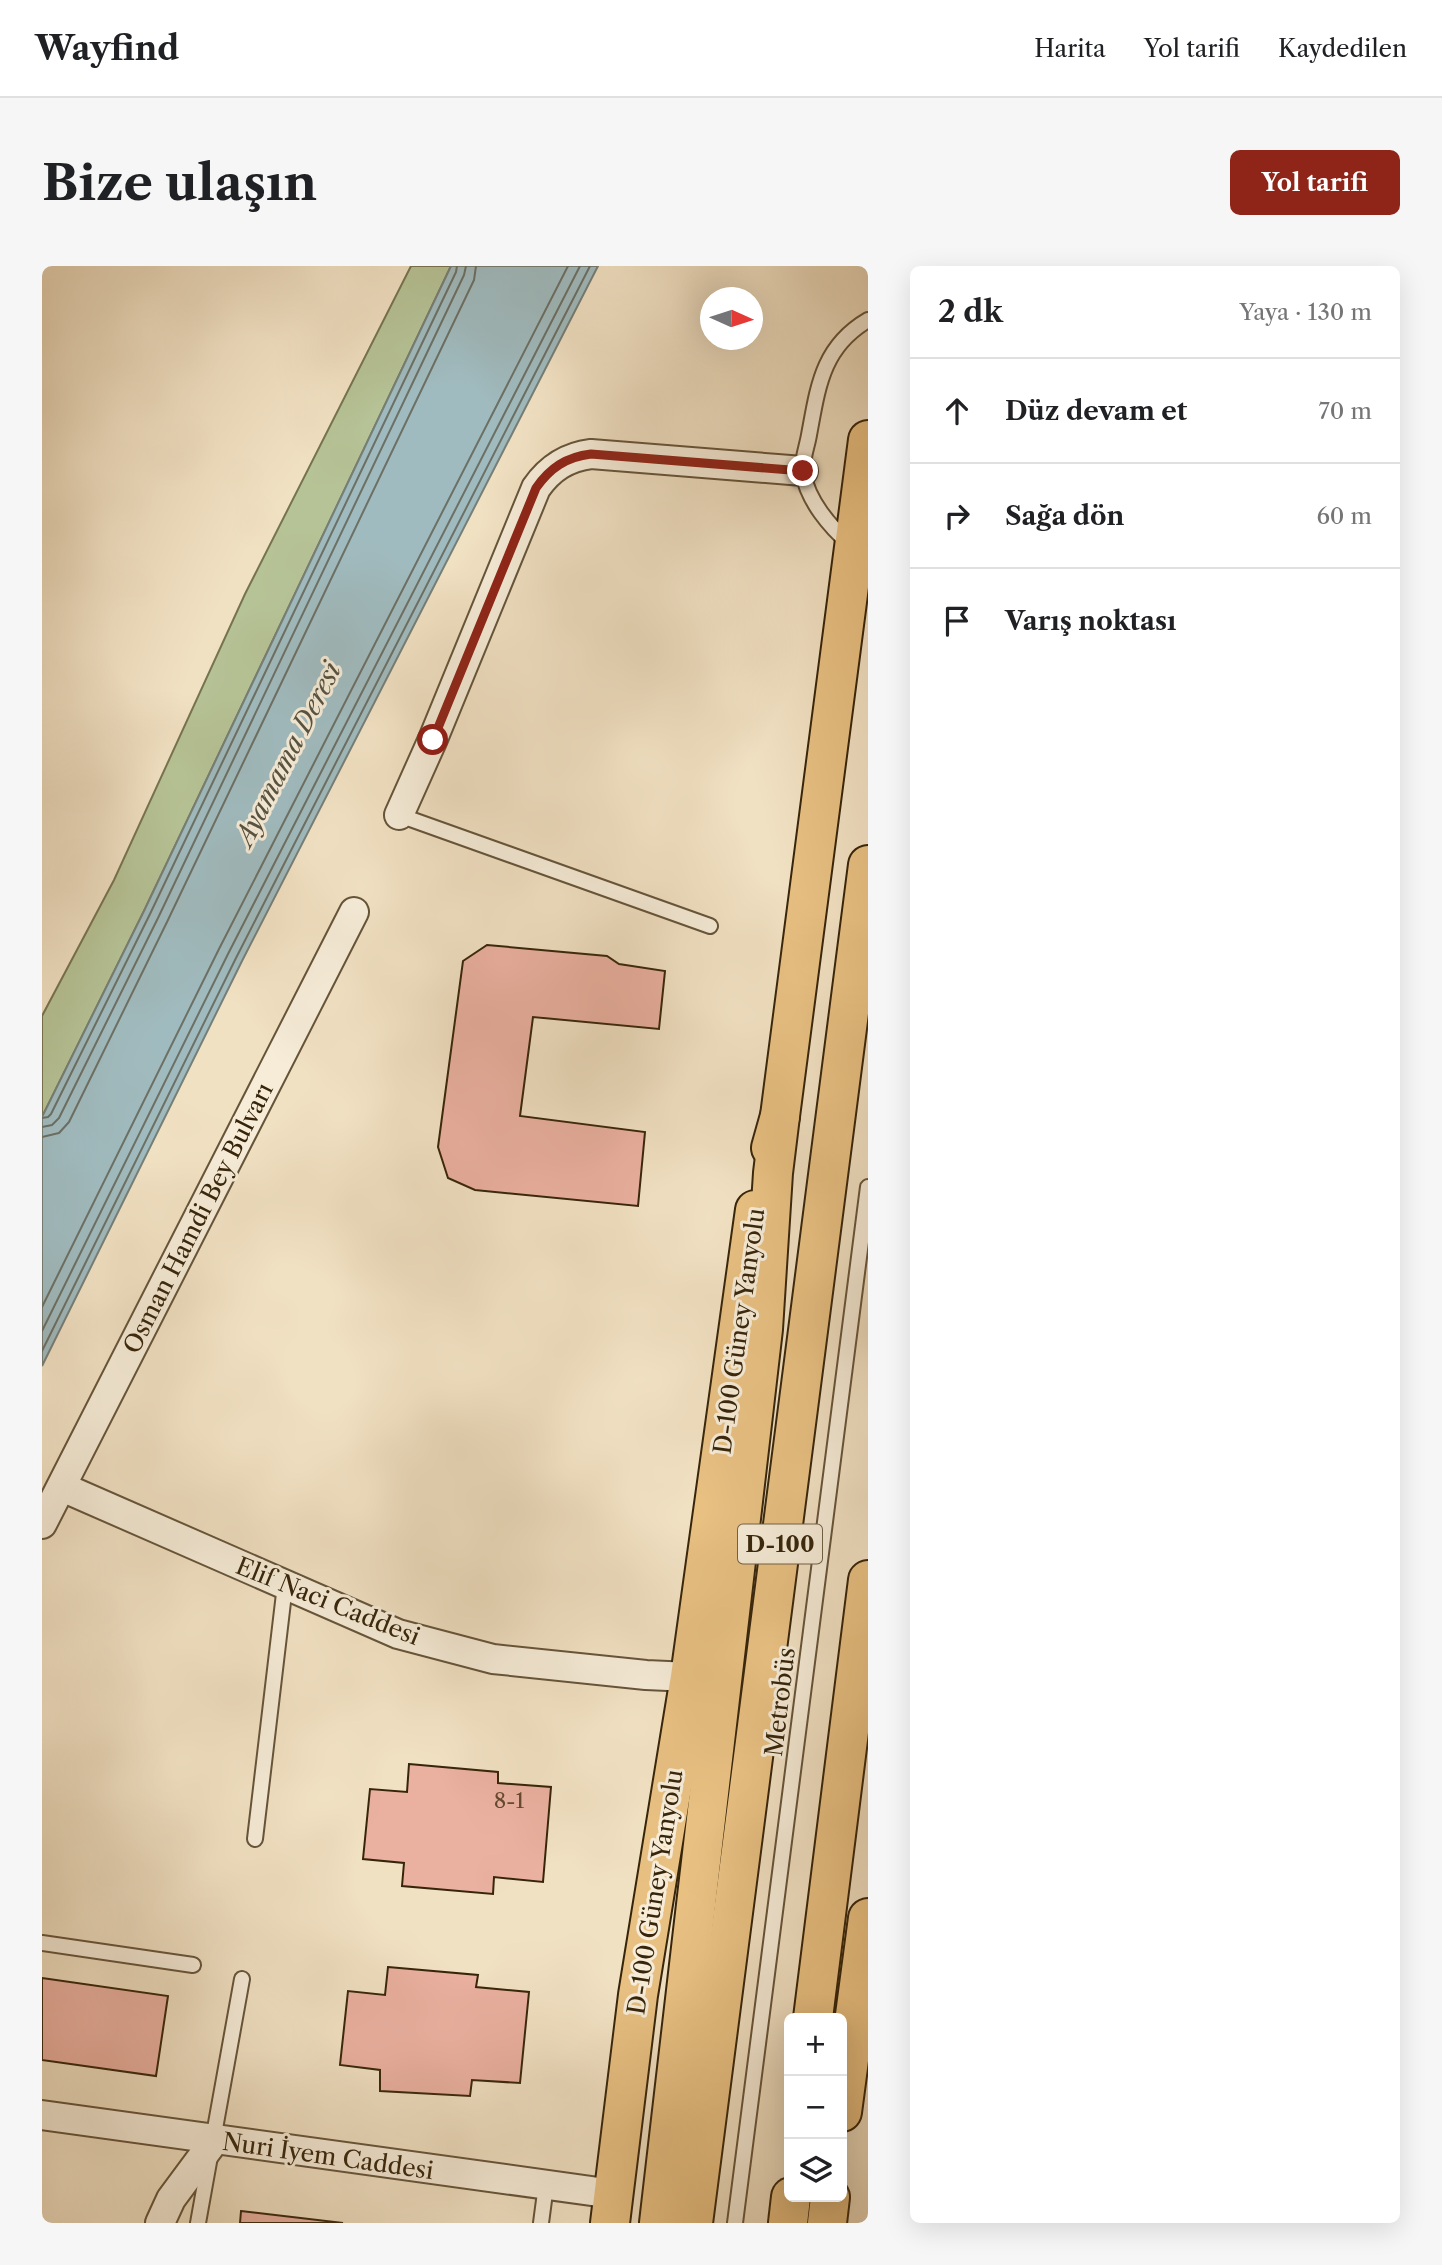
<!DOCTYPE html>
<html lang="tr">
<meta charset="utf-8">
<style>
:root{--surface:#fff;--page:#f6f6f6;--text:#202124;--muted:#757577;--line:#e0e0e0;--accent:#8f2418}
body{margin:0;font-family:"Libre Caslon Text",serif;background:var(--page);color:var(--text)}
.controls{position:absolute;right:21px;bottom:21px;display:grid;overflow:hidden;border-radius:10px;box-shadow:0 7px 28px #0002}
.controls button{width:63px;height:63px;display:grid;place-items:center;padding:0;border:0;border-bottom:2px solid var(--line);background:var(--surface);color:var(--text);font:35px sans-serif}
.compass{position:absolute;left:658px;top:21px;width:63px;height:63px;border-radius:50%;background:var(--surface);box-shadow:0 7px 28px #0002;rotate:93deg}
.stop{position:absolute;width:21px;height:21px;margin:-16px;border:5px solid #8f2418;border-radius:50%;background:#fff}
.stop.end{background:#8f2418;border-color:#fff;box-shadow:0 2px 7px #0008}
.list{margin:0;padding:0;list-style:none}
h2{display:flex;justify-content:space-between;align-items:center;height:91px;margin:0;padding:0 28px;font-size:30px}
h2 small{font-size:23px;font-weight:400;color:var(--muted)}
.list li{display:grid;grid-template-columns:46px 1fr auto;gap:21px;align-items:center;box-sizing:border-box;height:105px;padding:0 28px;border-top:2px solid var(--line)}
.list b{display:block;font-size:26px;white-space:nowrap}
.list em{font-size:23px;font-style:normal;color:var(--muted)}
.icon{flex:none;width:38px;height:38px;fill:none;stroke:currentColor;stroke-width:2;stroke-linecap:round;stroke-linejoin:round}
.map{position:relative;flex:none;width:826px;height:1957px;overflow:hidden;border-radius:10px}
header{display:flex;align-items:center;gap:42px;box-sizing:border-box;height:98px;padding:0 35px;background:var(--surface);border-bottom:2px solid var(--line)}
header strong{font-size:33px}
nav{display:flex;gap:38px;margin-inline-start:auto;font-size:24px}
.intro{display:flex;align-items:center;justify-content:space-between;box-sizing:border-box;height:168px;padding:0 42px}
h1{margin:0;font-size:49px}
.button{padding:18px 32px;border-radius:10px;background:var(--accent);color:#fff;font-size:24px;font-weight:700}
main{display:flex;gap:42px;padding:0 42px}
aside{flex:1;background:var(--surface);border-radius:10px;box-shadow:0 7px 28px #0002}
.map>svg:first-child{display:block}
.green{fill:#b6c396;stroke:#767450;stroke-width:2}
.water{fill:#a0bbbf;stroke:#767f77;stroke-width:2}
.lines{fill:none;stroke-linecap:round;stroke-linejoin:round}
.shore{stroke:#6c7065;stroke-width:2}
.building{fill:#eab0a0;stroke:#37250b;stroke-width:2}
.lane-casing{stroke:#665439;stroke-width:18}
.street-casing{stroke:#665439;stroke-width:32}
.primary-casing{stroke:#37250b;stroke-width:42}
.highway-casing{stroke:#37250b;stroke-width:42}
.lane{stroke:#f6ecd8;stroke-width:14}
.street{stroke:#f6ecd8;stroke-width:28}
.primary{stroke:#e8c082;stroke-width:38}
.highway{stroke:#e8c082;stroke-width:38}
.route{stroke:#8f2418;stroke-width:9}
.labels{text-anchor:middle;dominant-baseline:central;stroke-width:6;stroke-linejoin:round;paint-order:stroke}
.number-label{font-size:21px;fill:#644830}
.shield{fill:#f6ecd8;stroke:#706148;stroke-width:2}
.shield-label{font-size:23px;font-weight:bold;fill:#37250b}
.street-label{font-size:24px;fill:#37250b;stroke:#f6ecd8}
.water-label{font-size:26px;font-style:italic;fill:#565241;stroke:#f6ecd8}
</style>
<header>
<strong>Wayfind</strong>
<nav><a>Harita</a><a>Yol tarifi</a><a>Kaydedilen</a></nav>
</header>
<div class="intro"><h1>Bize ulaşın</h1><a class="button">Yol tarifi</a></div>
<main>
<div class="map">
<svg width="826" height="1957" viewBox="0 0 826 1957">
<rect width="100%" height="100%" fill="#f1e1c3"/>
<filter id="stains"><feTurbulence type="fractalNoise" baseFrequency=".00286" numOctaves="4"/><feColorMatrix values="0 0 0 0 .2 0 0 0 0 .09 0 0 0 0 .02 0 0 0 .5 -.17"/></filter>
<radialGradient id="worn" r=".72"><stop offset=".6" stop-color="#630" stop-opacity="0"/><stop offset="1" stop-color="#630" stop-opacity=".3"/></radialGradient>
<path class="green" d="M369,0H409L102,645L0,851V750L72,614L203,328Z"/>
<path class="water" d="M409,0H556L200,695L0,1100V851L102,645Z"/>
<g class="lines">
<g class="shore">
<path d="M0,852L6,851L9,848L108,648L414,6L415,0"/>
<path d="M0,861L10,859L17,852L116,652L422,9L424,0"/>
<path d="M0,871L17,867L27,856L125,656L432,14L434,0"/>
<path d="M0,1041L177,683L526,0"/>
<path d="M0,1065L186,688L538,0"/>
<path d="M0,1085L194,692L548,0"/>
</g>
</g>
<g class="building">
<path d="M445,679L565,690L577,698L623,705L617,763L491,751L478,850L603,866L596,940L433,924L406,912L396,881L421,695Z"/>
<path d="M367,1498L456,1506V1517L509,1521L501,1616L452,1611L451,1628L360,1620L362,1597L321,1593L328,1523L365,1526Z"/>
<path d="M346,1701L436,1709L434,1721L487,1726L478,1817L430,1814L428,1830L338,1825V1804L298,1799L306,1725L343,1729Z"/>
<path d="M0,1712L126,1730L114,1810L0,1794Z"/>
<path d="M199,1945L301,1957H198Z"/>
</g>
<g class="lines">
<defs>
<g id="lane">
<path d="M808,278C788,261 766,235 761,207C759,196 765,181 767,169C776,121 780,81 826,54"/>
<path d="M357,549L668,660"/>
<path d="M213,1573L243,1319"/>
<path d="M0,1677L151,1699"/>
<path d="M156,1957L200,1713"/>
<path d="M499,1957L504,1919"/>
<path d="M693,1957L826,921"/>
</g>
<g id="street">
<path d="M357,549L391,473L494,222C508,202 525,191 549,188L761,205"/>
<path d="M20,1221L356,1368L451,1393L604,1409L648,1411"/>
<path d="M0,1258L312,646"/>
<path d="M0,1849L571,1928"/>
<path d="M118,1957L129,1933L172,1875"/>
</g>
<g id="primary">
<path d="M729,882L738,850L826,174"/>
<path d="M800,1846L826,1652"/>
<path d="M568,1957L596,1729L648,1411L713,944"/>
<path d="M785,1957L788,1931"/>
</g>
<g id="highway">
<path d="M771,1752L826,1314"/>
<path d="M617,1957L721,1063L731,907L738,850"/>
<path d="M651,1957L826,599"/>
<path d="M746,1957L749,1931"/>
</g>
</defs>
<use href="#lane" class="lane-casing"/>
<use href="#street" class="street-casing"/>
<use href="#primary" class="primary-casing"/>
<use href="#highway" class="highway-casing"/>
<use href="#lane" class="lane"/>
<use href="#street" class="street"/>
<use href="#primary" class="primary"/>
<use href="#highway" class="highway"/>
</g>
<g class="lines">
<path class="route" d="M391,474L494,222C508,202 524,191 549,188L761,205"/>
</g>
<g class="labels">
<g class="number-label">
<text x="467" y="1534">8-1</text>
</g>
<rect class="shield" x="696" y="1258.5" width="84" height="39" rx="5"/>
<g class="shield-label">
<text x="738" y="1278">D-100</text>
</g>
<g class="street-label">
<text transform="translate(156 952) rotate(-63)">Osman Hamdi Bey Bulvarı</text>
<text transform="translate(697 1065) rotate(-82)">D-100 Güney Yanyolu</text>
<text transform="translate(286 1335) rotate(22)">Elif Naci Caddesi</text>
<text transform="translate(738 1436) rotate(-83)">Metrobüs</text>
<text transform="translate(613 1626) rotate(-81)">D-100 Güney Yanyolu</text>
<text transform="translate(286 1890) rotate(8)">Nuri İyem Caddesi</text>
</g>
<g class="water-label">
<text transform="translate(246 488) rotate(-63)">Ayamama Deresi</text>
</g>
</g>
<rect width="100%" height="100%" filter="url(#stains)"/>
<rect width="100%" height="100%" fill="url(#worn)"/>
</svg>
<div class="controls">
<button>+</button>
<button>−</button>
<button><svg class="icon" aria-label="layers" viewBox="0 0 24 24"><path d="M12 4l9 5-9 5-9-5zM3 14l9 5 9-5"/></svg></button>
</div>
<svg class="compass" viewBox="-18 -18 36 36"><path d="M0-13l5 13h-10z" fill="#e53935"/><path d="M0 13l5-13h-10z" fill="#757577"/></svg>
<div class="stop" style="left:391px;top:474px"></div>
<div class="stop end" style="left:761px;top:205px"></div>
</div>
<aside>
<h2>2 dk<small>Yaya · 130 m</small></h2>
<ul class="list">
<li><svg class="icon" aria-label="ahead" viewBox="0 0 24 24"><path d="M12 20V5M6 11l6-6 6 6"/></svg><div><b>Düz devam et</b></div><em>70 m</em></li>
<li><svg class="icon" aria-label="right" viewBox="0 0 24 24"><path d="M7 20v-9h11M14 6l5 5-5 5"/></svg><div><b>Sağa dön</b></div><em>60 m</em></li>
<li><svg class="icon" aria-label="arrive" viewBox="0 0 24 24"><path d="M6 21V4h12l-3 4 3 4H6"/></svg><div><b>Varış noktası</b></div></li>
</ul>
</aside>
</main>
